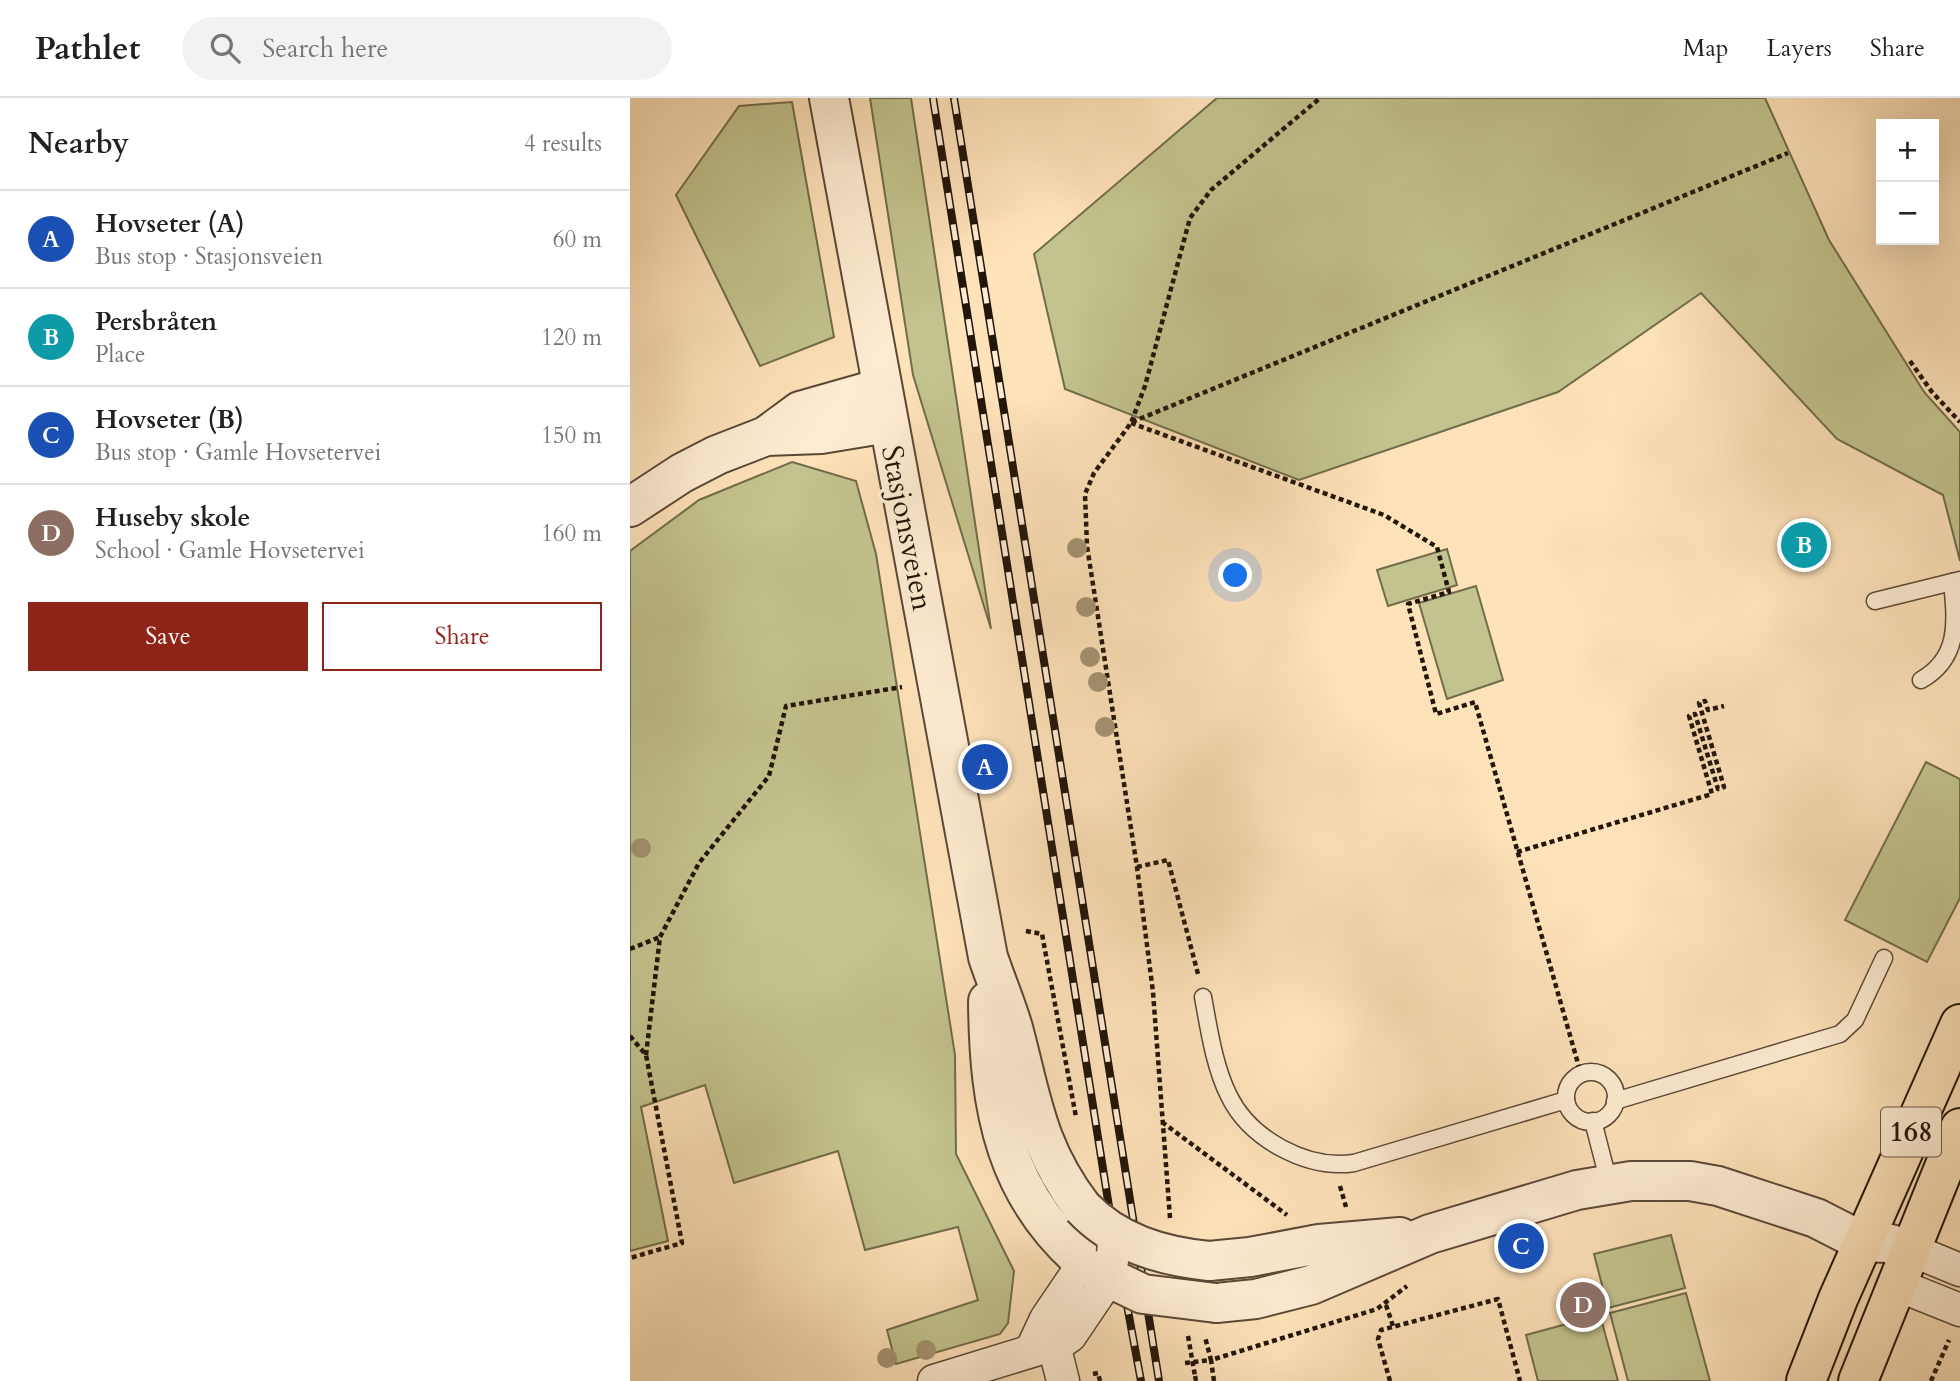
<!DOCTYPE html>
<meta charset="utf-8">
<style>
:root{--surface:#fff;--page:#f2f2f2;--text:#202124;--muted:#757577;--line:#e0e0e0;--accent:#8f2418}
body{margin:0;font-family:Cardo,serif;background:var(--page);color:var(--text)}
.controls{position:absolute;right:21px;top:21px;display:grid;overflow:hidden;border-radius:0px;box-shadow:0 7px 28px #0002}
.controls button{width:63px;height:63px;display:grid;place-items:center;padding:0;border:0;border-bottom:2px solid var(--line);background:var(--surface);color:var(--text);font:35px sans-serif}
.you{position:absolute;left:606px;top:478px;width:24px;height:24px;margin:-18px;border:5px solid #fff;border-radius:50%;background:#1a73e8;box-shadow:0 0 0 10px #1a73e833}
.badge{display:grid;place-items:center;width:46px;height:46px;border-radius:50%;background:var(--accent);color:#fff;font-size:23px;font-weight:700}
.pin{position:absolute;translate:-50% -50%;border:4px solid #fff;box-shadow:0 2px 7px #0006}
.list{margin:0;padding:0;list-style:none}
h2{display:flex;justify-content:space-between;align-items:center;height:91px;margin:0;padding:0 28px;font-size:30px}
h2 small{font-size:23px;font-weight:400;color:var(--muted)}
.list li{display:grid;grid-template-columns:46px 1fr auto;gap:21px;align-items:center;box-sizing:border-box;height:98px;padding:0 28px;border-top:2px solid var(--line)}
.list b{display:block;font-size:26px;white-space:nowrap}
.list p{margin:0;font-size:23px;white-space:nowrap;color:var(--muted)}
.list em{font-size:23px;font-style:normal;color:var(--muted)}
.actions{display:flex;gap:14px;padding:21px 28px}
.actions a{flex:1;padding:16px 0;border:2px solid var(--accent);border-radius:0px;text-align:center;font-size:24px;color:var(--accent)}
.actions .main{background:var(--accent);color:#fff}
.icon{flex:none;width:38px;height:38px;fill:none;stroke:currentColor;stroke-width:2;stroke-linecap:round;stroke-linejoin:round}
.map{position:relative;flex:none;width:1330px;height:1283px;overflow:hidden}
header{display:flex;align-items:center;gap:42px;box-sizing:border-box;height:98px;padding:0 35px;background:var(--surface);border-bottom:2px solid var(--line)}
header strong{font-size:33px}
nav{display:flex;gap:38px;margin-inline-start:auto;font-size:24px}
.search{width:490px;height:63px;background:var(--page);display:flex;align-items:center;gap:18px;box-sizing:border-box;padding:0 24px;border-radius:38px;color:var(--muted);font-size:26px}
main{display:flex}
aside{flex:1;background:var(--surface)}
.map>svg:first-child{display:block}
.green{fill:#c2c38e;stroke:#726c4c;stroke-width:2}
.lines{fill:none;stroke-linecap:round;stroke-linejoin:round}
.service-casing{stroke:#594836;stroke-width:19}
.minor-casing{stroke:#594836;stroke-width:35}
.tertiary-casing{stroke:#594836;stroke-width:42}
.primary-casing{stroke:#22150a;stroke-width:42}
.path{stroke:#22150a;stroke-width:4.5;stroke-dasharray:5 3.5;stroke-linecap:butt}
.service{stroke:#feecd2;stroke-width:16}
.minor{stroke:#feecd2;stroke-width:32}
.tertiary{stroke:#feecd2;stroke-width:38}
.primary{stroke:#fee2ba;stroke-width:38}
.rail-casing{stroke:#22150a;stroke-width:8}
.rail{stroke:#feecd2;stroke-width:5;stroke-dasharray:16;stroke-linecap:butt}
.minor-bridge-casing{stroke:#594836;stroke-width:35;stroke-linecap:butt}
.tertiary-bridge-casing{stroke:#594836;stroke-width:42;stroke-linecap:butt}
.path-bridge{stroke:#22150a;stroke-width:4.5;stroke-dasharray:5 3.5;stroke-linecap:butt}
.minor-bridge{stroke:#feecd2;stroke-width:32}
.tertiary-bridge{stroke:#feecd2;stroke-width:38}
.tree{fill:#a49372}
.labels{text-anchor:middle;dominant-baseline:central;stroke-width:7;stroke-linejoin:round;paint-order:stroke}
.shield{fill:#feecd2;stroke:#645646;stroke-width:2}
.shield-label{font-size:28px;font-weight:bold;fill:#22150a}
.street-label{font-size:30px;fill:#22150a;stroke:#feecd2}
</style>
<header>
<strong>Pathlet</strong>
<div class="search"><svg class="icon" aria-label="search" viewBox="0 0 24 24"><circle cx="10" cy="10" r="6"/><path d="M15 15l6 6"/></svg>Search here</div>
<nav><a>Map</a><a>Layers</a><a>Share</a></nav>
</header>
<main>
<aside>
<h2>Nearby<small>4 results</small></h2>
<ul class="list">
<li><span class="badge" style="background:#1a4fb4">A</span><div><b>Hovseter (A)</b><p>Bus stop · Stasjonsveien</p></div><em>60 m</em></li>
<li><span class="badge" style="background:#0f9aa8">B</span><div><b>Persbråten</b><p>Place</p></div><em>120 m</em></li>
<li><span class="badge" style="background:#1a4fb4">C</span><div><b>Hovseter (B)</b><p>Bus stop · Gamle Hovsetervei</p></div><em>150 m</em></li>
<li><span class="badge" style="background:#8d6e63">D</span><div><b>Huseby skole</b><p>School · Gamle Hovsetervei</p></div><em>160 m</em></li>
</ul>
<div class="actions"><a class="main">Save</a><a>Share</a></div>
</aside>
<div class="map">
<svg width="1330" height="1283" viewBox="0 0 1330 1283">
<rect width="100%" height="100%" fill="#fee2ba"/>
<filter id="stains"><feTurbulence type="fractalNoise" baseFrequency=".00286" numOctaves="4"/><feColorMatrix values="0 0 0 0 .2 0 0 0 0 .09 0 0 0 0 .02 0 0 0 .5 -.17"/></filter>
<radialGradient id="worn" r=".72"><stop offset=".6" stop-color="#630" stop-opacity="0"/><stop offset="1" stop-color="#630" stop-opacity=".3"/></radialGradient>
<g class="green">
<path d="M240,0H281L361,531L283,277Z"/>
<path d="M587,0H1135L1199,142L1294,294L1330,334V463L1313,397L1207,341L1071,195L928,294L669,382L435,291L404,156Z"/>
<path d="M162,4L204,239L130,268L46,97L109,8Z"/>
<path d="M162,364L226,383L246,456L325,957L326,1056L384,1173L378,1225L370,1236L266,1266L257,1232L348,1202L328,1129L235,1152L208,1053L104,1085L75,987L11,1009L38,1143L0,1153V453L69,402Z"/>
<path d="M817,451L827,487L758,508L747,472Z"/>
<path d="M846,488L873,582L817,601L789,505Z"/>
<path d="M1296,664L1330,681V800L1297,864L1215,822Z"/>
<path d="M1041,1137L1055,1190L978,1210L964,1156Z"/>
<path d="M1056,1195L1080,1283H998L980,1215Z"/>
<path d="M970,1217L988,1283H908L896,1237Z"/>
</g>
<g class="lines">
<defs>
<g id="service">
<path d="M1245,503L1330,482"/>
<path d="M1291,582C1330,560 1326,524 1322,484"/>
<path d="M573,899C579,931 584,968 599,998C620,1041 677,1072 724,1065L936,1002"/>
<circle cx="961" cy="999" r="25"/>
<path d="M985,1003L1210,936L1225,922L1254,860"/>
<path d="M963,1023L979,1085"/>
</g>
<g id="minor">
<path d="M1279,1151L1330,1172"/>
<path d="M1265,1186L1330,1212"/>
<path d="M409,1238L427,1259L433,1283"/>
<path d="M401,1253L416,1221L460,1156"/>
<path d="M304,1283L431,1244L440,1238L467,1198"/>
</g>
<g id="tertiary">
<path d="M199,0L358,859C366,883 376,906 383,930C402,1001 406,1048 452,1109"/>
<path d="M136,338L191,336L258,325"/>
<path d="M0,409L52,375L87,357L136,338L170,313L251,290"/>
<path d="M358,903C359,1011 374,1101 463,1172"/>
<path d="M579,1163L620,1159L689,1146L770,1139"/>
<path d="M586,1205L626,1201L681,1187L800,1136L947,1092L1001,1083H1060L1088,1088L1186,1120L1233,1144L1257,1145L1279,1151"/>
</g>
<g id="primary">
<path d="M1176,1283L1208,1201L1330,926"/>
<path d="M1228,1283L1330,1030"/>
</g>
</defs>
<use href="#service" class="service-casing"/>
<use href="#minor" class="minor-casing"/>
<use href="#tertiary" class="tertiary-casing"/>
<use href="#primary" class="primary-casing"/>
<g class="path">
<path d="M1280,263L1302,294L1330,324"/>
<path d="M502,324L1158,55"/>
<path d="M501,325L754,417L807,449L819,494L778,506L806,616L845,604L951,976"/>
<path d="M887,754L1082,696L1059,618L1065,616L1088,691L1094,689L1069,605L1075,603L1078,612L1094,608"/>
<path d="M507,769L538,762L568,876"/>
<path d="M396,833L412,836L446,1019"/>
<path d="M0,851L30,839"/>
<path d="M0,938L16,957L52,1145L0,1160"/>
<path d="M16,957L30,839L69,765L139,678L156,608L272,589"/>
<path d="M532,1024L657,1117"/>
<path d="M710,1088L716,1109"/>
<path d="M540,1120L523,894L507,769L457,448L455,396L464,375L501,325L515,288L560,120L581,92L690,0"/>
<path d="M756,1207L763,1228"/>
<path d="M555,1265L581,1262L575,1239"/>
<path d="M463,1276L468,1275L470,1283"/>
<path d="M565,1278L566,1283"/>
<path d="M584,1283L581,1262L747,1211L777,1188"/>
<path d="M760,1283L748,1241L751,1232L868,1201L890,1283"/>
<path d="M1301,1283L1319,1242"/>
</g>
<use href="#service" class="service"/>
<use href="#minor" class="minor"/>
<use href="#tertiary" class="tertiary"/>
<use href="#primary" class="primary"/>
<defs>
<g id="rail">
<path d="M303,0L480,1115L511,1283"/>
<path d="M324,0L529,1283"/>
</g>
</defs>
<use href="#rail" class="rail-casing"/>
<use href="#rail" class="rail"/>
<defs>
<path id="minor-bridge" d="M467,1198C481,1178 484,1161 484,1136"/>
<g id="tertiary-bridge">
<path d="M452,1109C486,1145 531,1158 579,1163"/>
<path d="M463,1172L513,1196L586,1205"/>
</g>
</defs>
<use href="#minor-bridge" class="minor-bridge-casing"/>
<use href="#tertiary-bridge" class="tertiary-bridge-casing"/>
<path class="path-bridge" d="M558,1238L565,1278"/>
<use href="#minor-bridge" class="minor-bridge"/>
<use href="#tertiary-bridge" class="tertiary-bridge"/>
</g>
<g class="tree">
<circle cx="447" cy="450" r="10"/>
<circle cx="456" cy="509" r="10"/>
<circle cx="460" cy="559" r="10"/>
<circle cx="468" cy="584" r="10"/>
<circle cx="475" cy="629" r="10"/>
<circle cx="11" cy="750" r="10"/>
<circle cx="296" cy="1252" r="10"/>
<circle cx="257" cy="1260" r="10"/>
</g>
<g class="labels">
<rect class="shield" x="1251" y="1009.5" width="60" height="49" rx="5"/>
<g class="shield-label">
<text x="1281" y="1034">168</text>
</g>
<g class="street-label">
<text transform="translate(277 430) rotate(79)">Stasjonsveien</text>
</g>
</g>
<rect width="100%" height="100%" filter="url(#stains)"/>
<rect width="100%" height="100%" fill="url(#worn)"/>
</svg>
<div class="controls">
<button>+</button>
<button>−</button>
</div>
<div class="you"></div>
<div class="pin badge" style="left:355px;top:669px;background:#1a4fb4">A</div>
<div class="pin badge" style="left:1174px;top:447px;background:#0f9aa8">B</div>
<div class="pin badge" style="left:891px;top:1148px;background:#1a4fb4">C</div>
<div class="pin badge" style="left:953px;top:1207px;background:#8d6e63">D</div>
</div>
</main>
